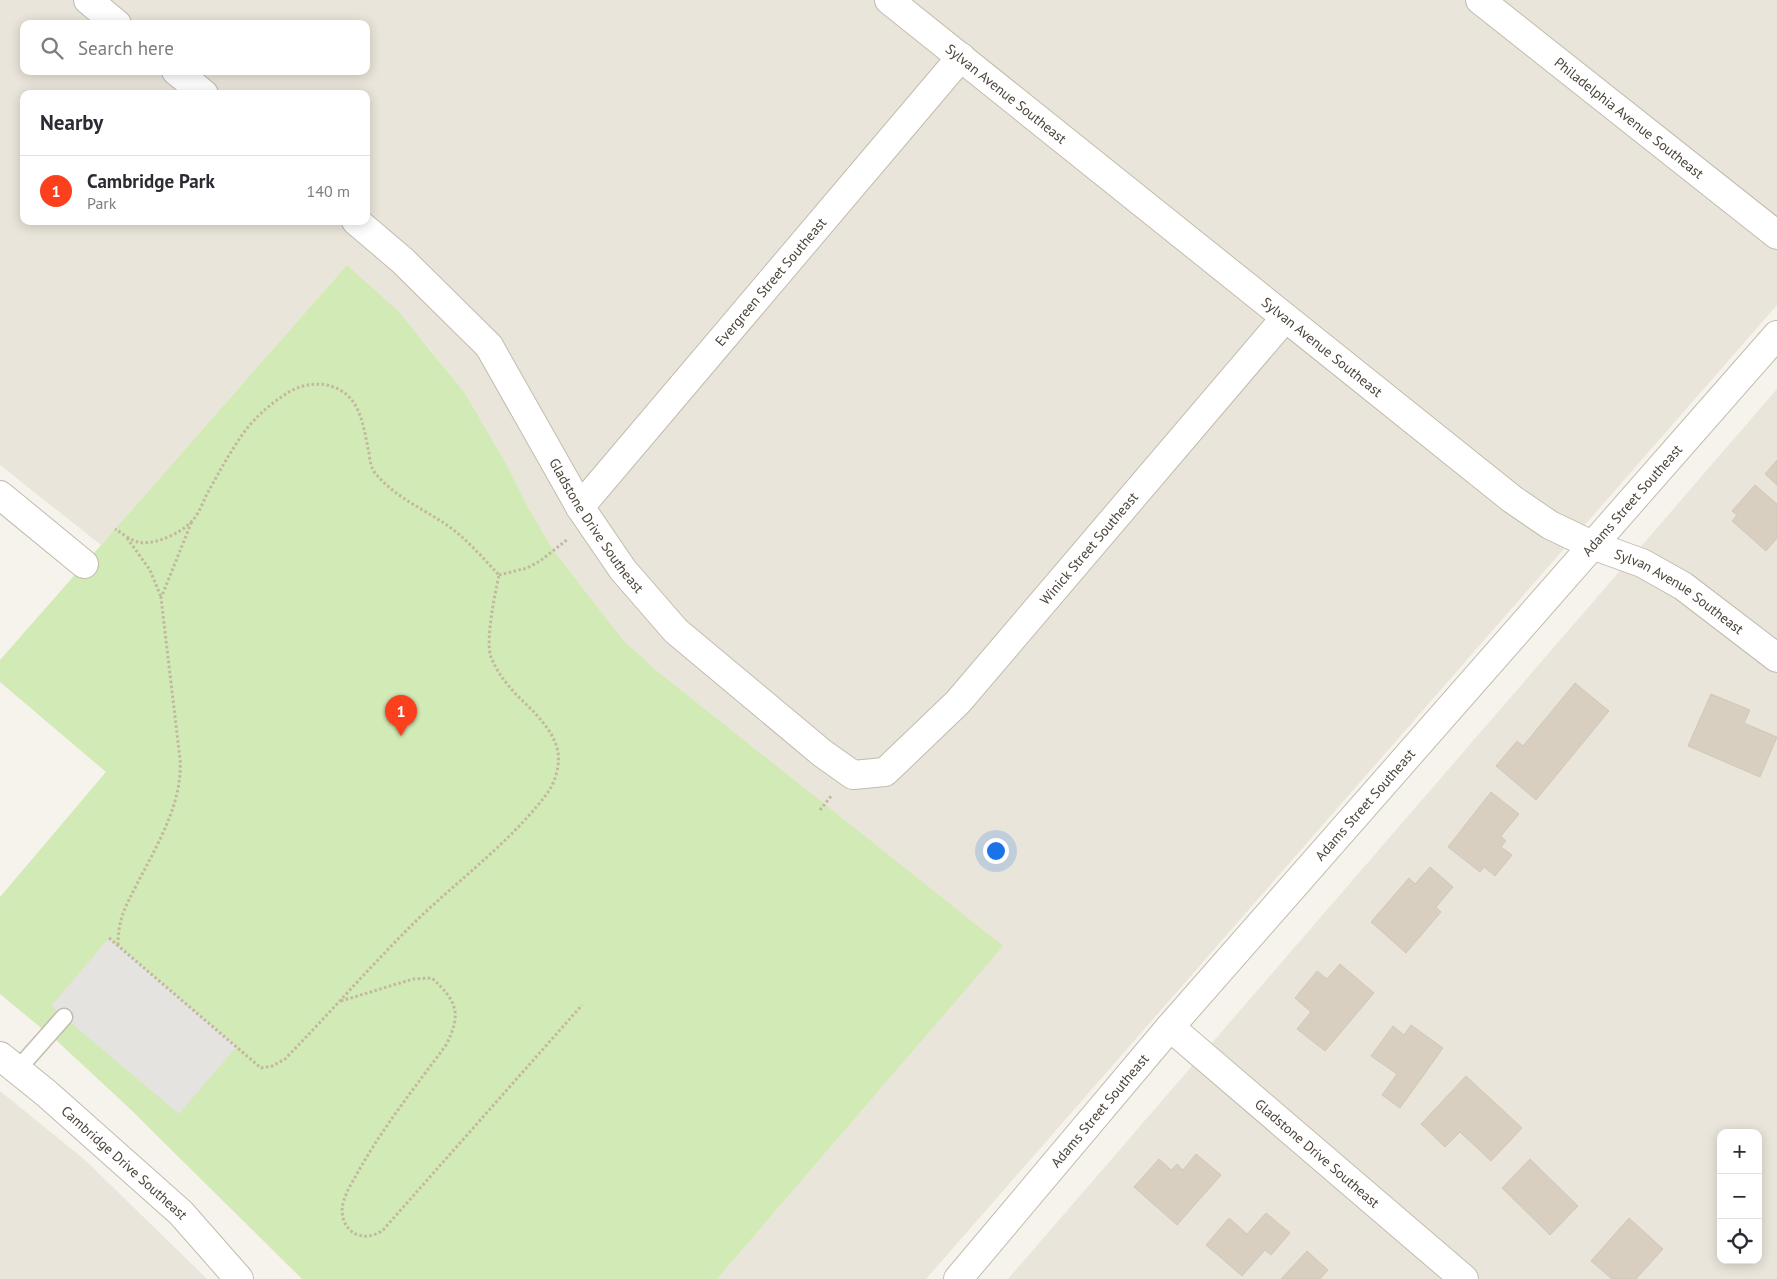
<!DOCTYPE html>
<meta charset="utf-8">
<style>
:root{--surface:#fff;--page:#f2f2f3;--text:#2b2b33;--muted:#7c7c81;--line:#e1e1e2;--accent:#fc3f1d}
body{margin:0;font-family:"PT Sans",sans-serif;background:var(--page);color:var(--text)}
.controls{position:absolute;right:15px;bottom:15px;display:grid;overflow:hidden;border-radius:10px;box-shadow:0 2px 12px #0003}
.controls button{width:45px;height:45px;display:grid;place-items:center;padding:0;border:0;border-bottom:1px solid var(--line);background:var(--surface);color:var(--text);font:25px sans-serif}
.you{position:absolute;left:995px;top:850px;width:18px;height:18px;margin:-12px;border:4px solid #fff;border-radius:50%;background:#1a73e8;box-shadow:0 0 0 8px #1a73e833}
.badge{display:grid;place-items:center;width:32px;height:32px;border-radius:50%;background:var(--accent);color:#fff;font-size:16px;font-weight:700}
.pin{position:absolute;translate:-50% -41px;filter:drop-shadow(0 1px 2px #0008)}
.pin::after{content:'';position:absolute;top:26px;width:18px;height:15px;background:inherit;clip-path:polygon(0 0,100% 0,50% 100%)}
.list{margin:0;padding:0;list-style:none}
h2{display:flex;justify-content:space-between;align-items:center;height:65px;margin:0;padding:0 20px;font-size:21px}
h2 small{font-size:16px;font-weight:400;color:var(--muted)}
.list li{display:grid;grid-template-columns:32px 1fr auto;gap:15px;align-items:center;box-sizing:border-box;height:70px;padding:0 20px;border-top:1px solid var(--line)}
.list b{display:block;font-size:19px;white-space:nowrap}
.list p{margin:0;font-size:16px;white-space:nowrap;color:var(--muted)}
.list em{font-size:16px;font-style:normal;color:var(--muted)}
.icon{flex:none;width:28px;height:28px;fill:none;stroke:currentColor;stroke-width:2;stroke-linecap:round;stroke-linejoin:round}
.map{position:relative;flex:none;width:1777px;height:1279px;overflow:hidden}
.search{position:absolute;background:var(--surface);box-shadow:0 2px 12px #0003;left:20px;top:20px;width:350px;height:55px;display:flex;align-items:center;gap:12px;box-sizing:border-box;padding:0 18px;border-radius:10px;color:var(--muted);font-size:19px}
.panel{position:absolute;background:var(--surface);box-shadow:0 2px 12px #0003;left:20px;top:90px;width:350px;height:135px;border-radius:10px}
.map>svg:first-child{display:block}
.residential{fill:#eae5da;fill-rule:evenodd}
.green{fill:#d2eab5}
.parking{fill:#e5e3e0}
.building{fill:#d8cfc1;stroke:#d3c7b4}
.lines{fill:none;stroke-linecap:round;stroke-linejoin:round}
.service-casing{stroke:#c2bbae;stroke-width:19}
.minor-casing{stroke:#c2bbae;stroke-width:30}
.path{stroke:#c4b79f;stroke-width:3;stroke-dasharray:2.5 2.5;stroke-linecap:butt}
.service{stroke:#fff;stroke-width:16}
.minor{stroke:#fff;stroke-width:28}
.labels{text-anchor:middle;dominant-baseline:central;stroke-width:4;stroke-linejoin:round;paint-order:stroke}
.street-label{font-size:14px;fill:#4b4439;stroke:#fff}
</style>
<div class="map">
<svg width="1777" height="1279" viewBox="0 0 1777 1279">
<rect width="100%" height="100%" fill="#f6f3ec"/>
<g class="residential">
<path d="M0,0H1777V305L926,1279H717L1002,946L656,670L624,641L554,551L529,509L508,467L465,393L424,342L347,265L101,545L0,465ZM24,24H366V71H24ZM24,94H366V221H24Z"/>
<path d="M1777,389V1279H1008ZM1721,1133H1758V1260H1721Z"/>
<path d="M0,1091L85,1160L207,1279H0Z"/>
</g>
<path class="green" d="M347,265L399,312L465,393L508,467L529,509L554,551L624,641L656,670L1003,946L717,1279H302L127,1106L57,1041L0,994V897L106,772L0,682V660Z"/>
<path class="parking" d="M109,938L237,1046L179,1114L51,1006Z"/>
<g class="building">
<path d="M1777,460V485L1765,474Z"/>
<path d="M1755,485L1777,504V538L1766,551L1732,521L1737,515L1732,511Z"/>
<path d="M1575,683L1609,711L1536,800L1496,766L1517,741L1523,746Z"/>
<path d="M1711,694L1750,710L1744,723L1777,737L1760,777L1688,746Z"/>
<path d="M1491,792L1519,814L1501,836L1506,841L1501,847L1512,855L1495,876L1484,867L1480,872L1448,847Z"/>
<path d="M1430,867L1453,887L1436,907L1441,912L1406,953L1371,922L1409,878L1415,884Z"/>
<path d="M1340,964L1374,993L1325,1051L1297,1029L1311,1012L1295,998L1317,971L1327,979Z"/>
<path d="M1411,1025L1443,1048L1400,1108L1382,1095L1397,1074L1371,1056L1393,1026L1404,1035Z"/>
<path d="M1466,1076L1522,1128L1491,1161L1460,1132L1445,1147L1421,1124Z"/>
<path d="M1196,1154L1221,1175L1177,1225L1134,1187L1159,1159L1171,1170L1177,1164L1183,1170Z"/>
<path d="M1530,1159L1578,1206L1550,1235L1502,1188Z"/>
<path d="M1266,1213L1290,1233L1271,1255L1265,1250L1242,1276L1206,1245L1229,1218L1247,1234Z"/>
<path d="M1629,1218L1663,1249L1636,1279H1612L1591,1261Z"/>
<path d="M1307,1251L1328,1270L1320,1279H1281Z"/>
</g>
<g class="lines">
<defs>
<path id="service" d="M17,1070L64,1017"/>
<g id="minor">
<path d="M88,0L117,24"/>
<path id="s1" d="M889,0L1512,499L1550,525L1592,545L1642,563L1683,586L1777,658"/>
<path id="s2" d="M1480,0L1777,235"/>
<path d="M176,71L204,94"/>
<path id="s3" d="M356,221L403,261L489,346L580,507L623,570L676,631L822,753L853,775L885,772L958,702L1285,318"/>
<path d="M0,495L84,564"/>
<path id="s4" d="M580,507L961,57"/>
<path id="s5" d="M1170,1027L1464,1279"/>
<path id="s6" d="M0,1056L46,1093L181,1213L239,1279"/>
<path id="s7" d="M958,1279L1170,1027L1777,335"/>
</g>
</defs>
<use href="#service" class="service-casing"/>
<use href="#minor" class="minor-casing"/>
<g class="path">
<path d="M127,538L150,570L161,597"/>
<path d="M499,575L527,568L540,561L568,539"/>
<path d="M820,810L832,795"/>
<path d="M109,938L261,1068L272,1066L285,1059C330,1013 372,964 418,919C461,878 510,842 546,795C555,783 560,767 558,752C555,736 544,723 533,711C517,696 499,678 491,657C485,640 495,594 499,575C482,557 465,537 444,523C421,508 394,496 376,474C371,469 370,461 369,453C364,431 362,402 340,390C325,381 304,383 289,392C271,403 255,417 242,435C229,454 218,474 207,494C203,502 199,513 193,520C182,533 154,546 138,542C130,540 122,533 115,529"/>
<path d="M118,945C118,918 126,906 137,884C157,845 183,803 180,759L161,598L192,521"/>
<path d="M341,1001L413,979L432,978C457,1001 462,1014 446,1045C416,1086 383,1127 358,1172C353,1181 347,1190 344,1200C339,1213 344,1230 358,1235C367,1238 376,1235 383,1230L582,1005"/>
</g>
<use href="#service" class="service"/>
<use href="#minor" class="minor"/>
</g>
<g class="labels">
<g class="street-label">
<text stroke="none"><textPath href="#s1" startOffset="150">Sylvan Avenue Southeast</textPath></text>
<text stroke="none"><textPath href="#s2" startOffset="190">Philadelphia Avenue Southeast</textPath></text>
<text stroke="none"><textPath href="#s4" startOffset="295">Evergreen Street Southeast</textPath></text>
<text stroke="none"><textPath href="#s1" startOffset="555">Sylvan Avenue Southeast</textPath></text>
<text stroke="none"><textPath href="#s7" startOffset="1030">Adams Street Southeast</textPath></text>
<text stroke="none"><textPath href="#s3" startOffset="392">Gladstone Drive Southeast</textPath></text>
<text stroke="none"><textPath href="#s3" startOffset="1088">Winick Street Southeast</textPath></text>
<text stroke="none"><textPath href="#s1" startOffset="990">Sylvan Avenue Southeast</textPath></text>
<text stroke="none"><textPath href="#s7" startOffset="625">Adams Street Southeast</textPath></text>
<text stroke="none"><textPath href="#s7" startOffset="220">Adams Street Southeast</textPath></text>
<text stroke="none"><textPath href="#s5" startOffset="194">Gladstone Drive Southeast</textPath></text>
<text stroke="none"><textPath href="#s6" startOffset="164">Cambridge Drive Southeast</textPath></text>
</g>
</g>
</svg>
<div class="controls">
<button>+</button>
<button>−</button>
<button><svg class="icon" aria-label="locate" viewBox="0 0 24 24"><circle cx="12" cy="12" r="6"/><path d="M12 2v4M12 18v4M2 12h4M18 12h4"/></svg></button>
</div>
<div class="you"></div>
<div class="pin badge" style="left:401px;top:736px">1</div>
<div class="search"><svg class="icon" aria-label="search" viewBox="0 0 24 24"><circle cx="10" cy="10" r="6"/><path d="M15 15l6 6"/></svg>Search here</div>
<section class="panel">
<h2>Nearby<small></small></h2>
<ul class="list">
<li><span class="badge">1</span><div><b>Cambridge Park</b><p>Park</p></div><em>140 m</em></li>
</ul>
</section>
</div>
